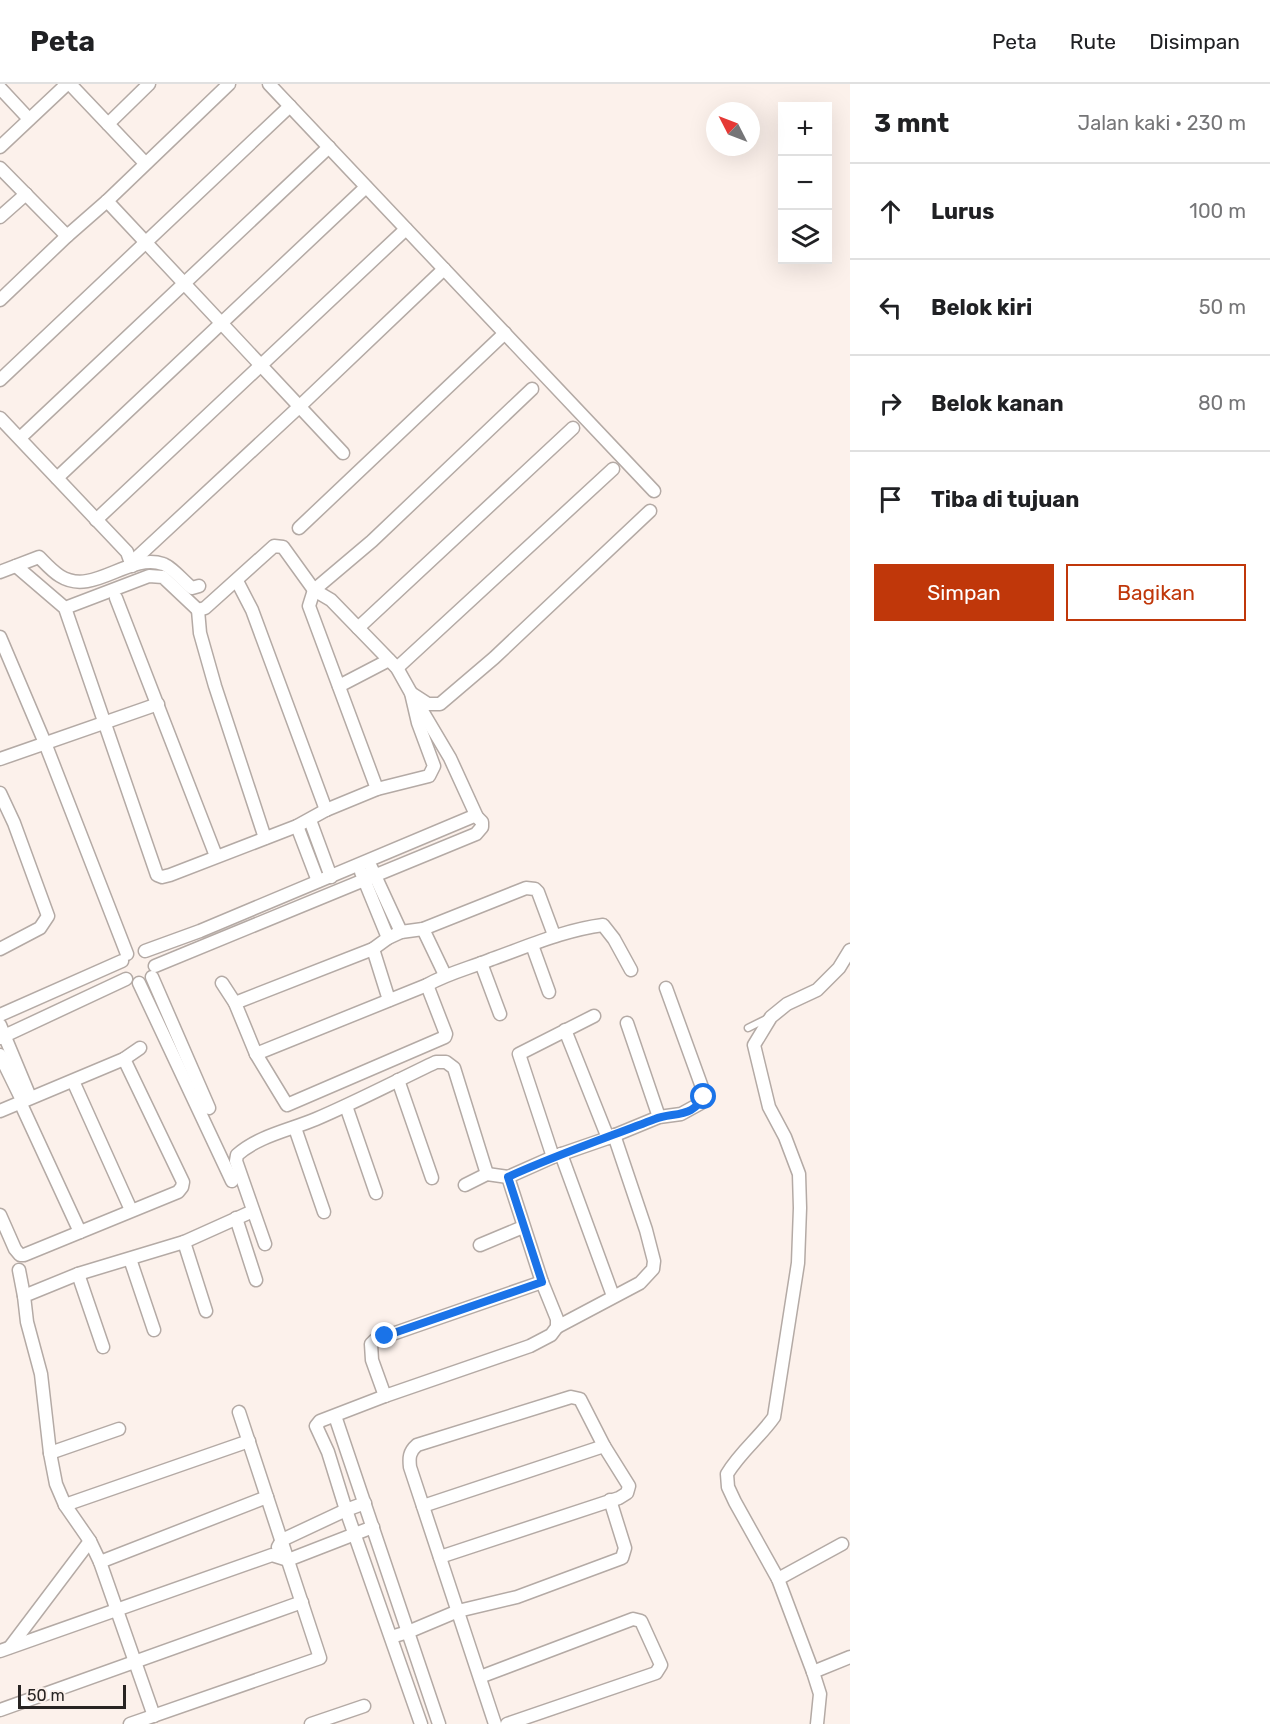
<!DOCTYPE html>
<html lang="id">
<meta charset="utf-8">
<style>
:root{--surface:#fff;--page:#f6f6f6;--text:#202124;--muted:#757577;--line:#e0e0e0;--accent:#c0370a}
body{margin:0;font-family:Rubik,sans-serif;background:var(--page);color:var(--text)}
.controls{position:absolute;right:18px;top:18px;display:grid;overflow:hidden;border-radius:0px;box-shadow:0 6px 24px #0002}
.controls button{width:54px;height:54px;display:grid;place-items:center;padding:0;border:0;border-bottom:2px solid var(--line);background:var(--surface);color:var(--text);font:30px sans-serif}
.compass{position:absolute;left:706px;top:18px;width:54px;height:54px;border-radius:50%;background:var(--surface);box-shadow:0 6px 24px #0002;rotate:312deg}
.scale{position:absolute;left:18px;bottom:15px;width:108px;box-sizing:border-box;padding-left:6px;border:3px solid #282422;border-top:0;font-size:16px;line-height:21px;white-space:nowrap;color:#282422;-webkit-text-stroke:4px #fcf1eb;paint-order:stroke}
.stop{position:absolute;width:18px;height:18px;margin:-14px;border:4px solid #1a73e8;border-radius:50%;background:#fff}
.stop.end{background:#1a73e8;border-color:#fff;box-shadow:0 2px 6px #0008}
.list{margin:0;padding:0;list-style:none}
h2{display:flex;justify-content:space-between;align-items:center;height:78px;margin:0;padding:0 24px;font-size:26px}
h2 small{font-size:20px;font-weight:400;color:var(--muted)}
.list li{display:grid;grid-template-columns:39px 1fr auto;gap:18px;align-items:center;box-sizing:border-box;height:96px;padding:0 24px;border-top:2px solid var(--line)}
.list b{display:block;font-size:22px;white-space:nowrap}
.list em{font-size:20px;font-style:normal;color:var(--muted)}
.actions{display:flex;gap:12px;padding:18px 24px}
.actions a{flex:1;padding:14px 0;border:2px solid var(--accent);border-radius:0px;text-align:center;font-size:21px;color:var(--accent)}
.actions .main{background:var(--accent);color:#fff}
.icon{flex:none;width:33px;height:33px;fill:none;stroke:currentColor;stroke-width:2;stroke-linecap:round;stroke-linejoin:round}
.map{position:relative;flex:none;width:850px;height:1640px;overflow:hidden}
header{display:flex;align-items:center;gap:36px;box-sizing:border-box;height:84px;padding:0 30px;background:var(--surface);border-bottom:2px solid var(--line)}
header strong{font-size:28px}
nav{display:flex;gap:33px;margin-inline-start:auto;font-size:21px}
main{display:flex}
aside{flex:1;background:var(--surface)}
.map>svg:first-child{display:block}
.lines{fill:none;stroke-linecap:round;stroke-linejoin:round}
.service-casing{stroke:#b4aaa5;stroke-width:9}
.minor-casing{stroke:#b4aaa5;stroke-width:15}
.service{stroke:#fff;stroke-width:6}
.minor{stroke:#fff;stroke-width:12}
.route{stroke:#1a73e8;stroke-width:8}
</style>
<header>
<strong>Peta</strong>
<nav><a>Peta</a><a>Rute</a><a>Disimpan</a></nav>
</header>
<main>
<div class="map">
<svg width="850" height="1640" viewBox="0 0 850 1640">
<rect width="100%" height="100%" fill="#fcf1eb"/>
<g class="lines">
<defs>
<path id="service" d="M748,944L768,934"/>
<g id="minor">
<path d="M70,0L145,79"/>
<path d="M269,0L654,407"/>
<path d="M0,4L29,35"/>
<path d="M108,40L149,0"/>
<path d="M0,63L67,0"/>
<path d="M0,84L67,152L107,117L229,0"/>
<path d="M107,117L343,369"/>
<path d="M0,133L26,110"/>
<path d="M0,216L67,152"/>
<path d="M0,296L290,22"/>
<path d="M0,334L127,468L132,482"/>
<path d="M20,354L329,63"/>
<path d="M57,394L366,103"/>
<path d="M96,436L406,145"/>
<path d="M299,444L505,249"/>
<path d="M132,478L300,322L444,185"/>
<path d="M16,482L65,524L149,492L163,493L198,526L205,524L274,462L283,463L314,506L331,516L397,584L411,609L418,639L434,682L429,692L377,705L326,726L297,742L170,791L162,793L157,791L65,524"/>
<path d="M0,488L39,473C45,479 52,487 60,492C93,513 129,468 163,480C171,482 184,498 192,504L199,502"/>
<path d="M237,497L252,526L326,726"/>
<path d="M116,514L216,772"/>
<path d="M198,526L200,549L215,602L265,754"/>
<path d="M358,544L573,344"/>
<path d="M0,553L45,659L127,870"/>
<path d="M397,584L613,385"/>
<path d="M339,602L389,576"/>
<path d="M411,609L428,620H440L494,574L650,427"/>
<path d="M418,620L450,674L477,733"/>
<path d="M0,675L158,620"/>
<path d="M377,705L309,522L314,506L372,457L532,305"/>
<path d="M0,709L14,739L48,832L40,844L0,865"/>
<path d="M310,736L331,793"/>
<path d="M297,742L318,797"/>
<path d="M371,783L401,848"/>
<path d="M361,788L388,854"/>
<path d="M423,845L445,891"/>
<path d="M532,861L549,908"/>
<path d="M373,865L389,916"/>
<path d="M145,867L200,847L474,732L477,733L482,738V743L476,750L155,882"/>
<path d="M481,879L500,930"/>
<path d="M152,893L209,1024"/>
<path d="M139,899L232,1097"/>
<path d="M222,899L235,919L256,970L287,1021L445,953L446,950L427,901"/>
<path d="M235,919L373,865L388,854L401,848L423,845L526,804L535,805L538,808L554,851"/>
<path d="M0,931L122,877"/>
<path d="M627,939L659,1033"/>
<path d="M0,941L30,1013"/>
<path d="M565,946L608,1054"/>
<path d="M0,954L126,895"/>
<path d="M256,970L427,901C448,889 470,884 492,875C529,862 564,846 603,841L614,855L631,886"/>
<path d="M0,971L22,1016"/>
<path d="M398,996L432,1094"/>
<path d="M73,997L131,1126"/>
<path d="M20,1018L80,1148"/>
<path d="M346,1022L376,1109"/>
<path d="M0,1027L124,975L140,964"/>
<path d="M295,1044L324,1128"/>
<path d="M561,1070L613,1212"/>
<path d="M553,1073L519,970L594,932"/>
<path d="M465,1101L487,1090L508,1093L553,1073L608,1054L659,1033L681,1030L701,1019L704,1013L703,1006L666,904"/>
<path d="M0,1131L15,1165L20,1171H24L178,1108L182,1103L183,1098L124,975"/>
<path d="M236,1134L256,1196"/>
<path d="M184,1158L206,1227"/>
<path d="M265,1160L236,1077L237,1071C258,1052 290,1046 316,1035C356,1018 396,997 436,978H446L454,984L487,1090"/>
<path d="M480,1161L523,1143"/>
<path d="M130,1175L154,1246"/>
<path d="M19,1186L24,1212"/>
<path d="M78,1190L103,1263"/>
<path d="M557,1243L640,1199L653,1185L654,1177L646,1146L614,1051"/>
<path d="M385,1312L372,1276L371,1260L375,1256L542,1198"/>
<path d="M335,1332L439,1640"/>
<path d="M50,1369L119,1345"/>
<path d="M65,1421L249,1357"/>
<path d="M423,1422L604,1362L629,1402L627,1409L619,1414L440,1473"/>
<path d="M278,1463L282,1456L346,1426L365,1419"/>
<path d="M100,1478L267,1413"/>
<path d="M778,1495L842,1460"/>
<path d="M391,1553L408,1548L458,1527L517,1513L622,1474L625,1464L610,1416"/>
<path d="M10,1563L90,1457"/>
<path d="M0,1567L272,1471L288,1476L373,1443"/>
<path d="M813,1588L850,1573"/>
<path d="M480,1593L633,1535L641,1537L661,1581L656,1589L507,1640"/>
<path d="M0,1626L302,1518"/>
<path d="M154,1632L100,1478L90,1457L65,1421L56,1400L50,1369L41,1290L27,1238L24,1212L78,1190L184,1158L253,1127"/>
<path d="M130,1640L320,1574L239,1328"/>
<path d="M311,1640L364,1622"/>
<path d="M421,1640L346,1426L328,1368L316,1342L320,1337L385,1312L530,1262L551,1251L557,1243V1235L542,1198L508,1093"/>
<path d="M495,1640L410,1383C409,1374 409,1368 417,1361L571,1313L580,1315L604,1362"/>
<path d="M817,1640L820,1610L813,1588L778,1495L735,1418L728,1403L727,1390C740,1368 760,1353 774,1333L798,1179L800,1124L799,1090L785,1053L769,1023L754,961L771,933L787,920L817,906L839,884L850,866"/>
</g>
</defs>
<use href="#service" class="service-casing"/>
<use href="#minor" class="minor-casing"/>
<use href="#service" class="service"/>
<use href="#minor" class="minor"/>
</g>
<g class="lines">
<path class="route" d="M385,1252L542,1198L508,1093C556,1071 606,1054 655,1035C667,1030 680,1032 691,1026C697,1022 701,1019 704,1013"/>
</g>
</svg>
<div class="controls">
<button>+</button>
<button>−</button>
<button><svg class="icon" aria-label="layers" viewBox="0 0 24 24"><path d="M12 4l9 5-9 5-9-5zM3 14l9 5 9-5"/></svg></button>
</div>
<svg class="compass" viewBox="-18 -18 36 36"><path d="M0-13l5 13h-10z" fill="#e53935"/><path d="M0 13l5-13h-10z" fill="#757577"/></svg>
<div class="scale">50 m</div>
<div class="stop" style="left:704px;top:1013px"></div>
<div class="stop end" style="left:385px;top:1252px"></div>
</div>
<aside>
<h2>3 mnt<small>Jalan kaki · 230 m</small></h2>
<ul class="list">
<li><svg class="icon" aria-label="ahead" viewBox="0 0 24 24"><path d="M12 20V5M6 11l6-6 6 6"/></svg><div><b>Lurus</b></div><em>100 m</em></li>
<li><svg class="icon" aria-label="left" viewBox="0 0 24 24"><path d="M17 20v-9H6M10 6l-5 5 5 5"/></svg><div><b>Belok kiri</b></div><em>50 m</em></li>
<li><svg class="icon" aria-label="right" viewBox="0 0 24 24"><path d="M7 20v-9h11M14 6l5 5-5 5"/></svg><div><b>Belok kanan</b></div><em>80 m</em></li>
<li><svg class="icon" aria-label="arrive" viewBox="0 0 24 24"><path d="M6 21V4h12l-3 4 3 4H6"/></svg><div><b>Tiba di tujuan</b></div></li>
</ul>
<div class="actions"><a class="main">Simpan</a><a>Bagikan</a></div>
</aside>
</main>
